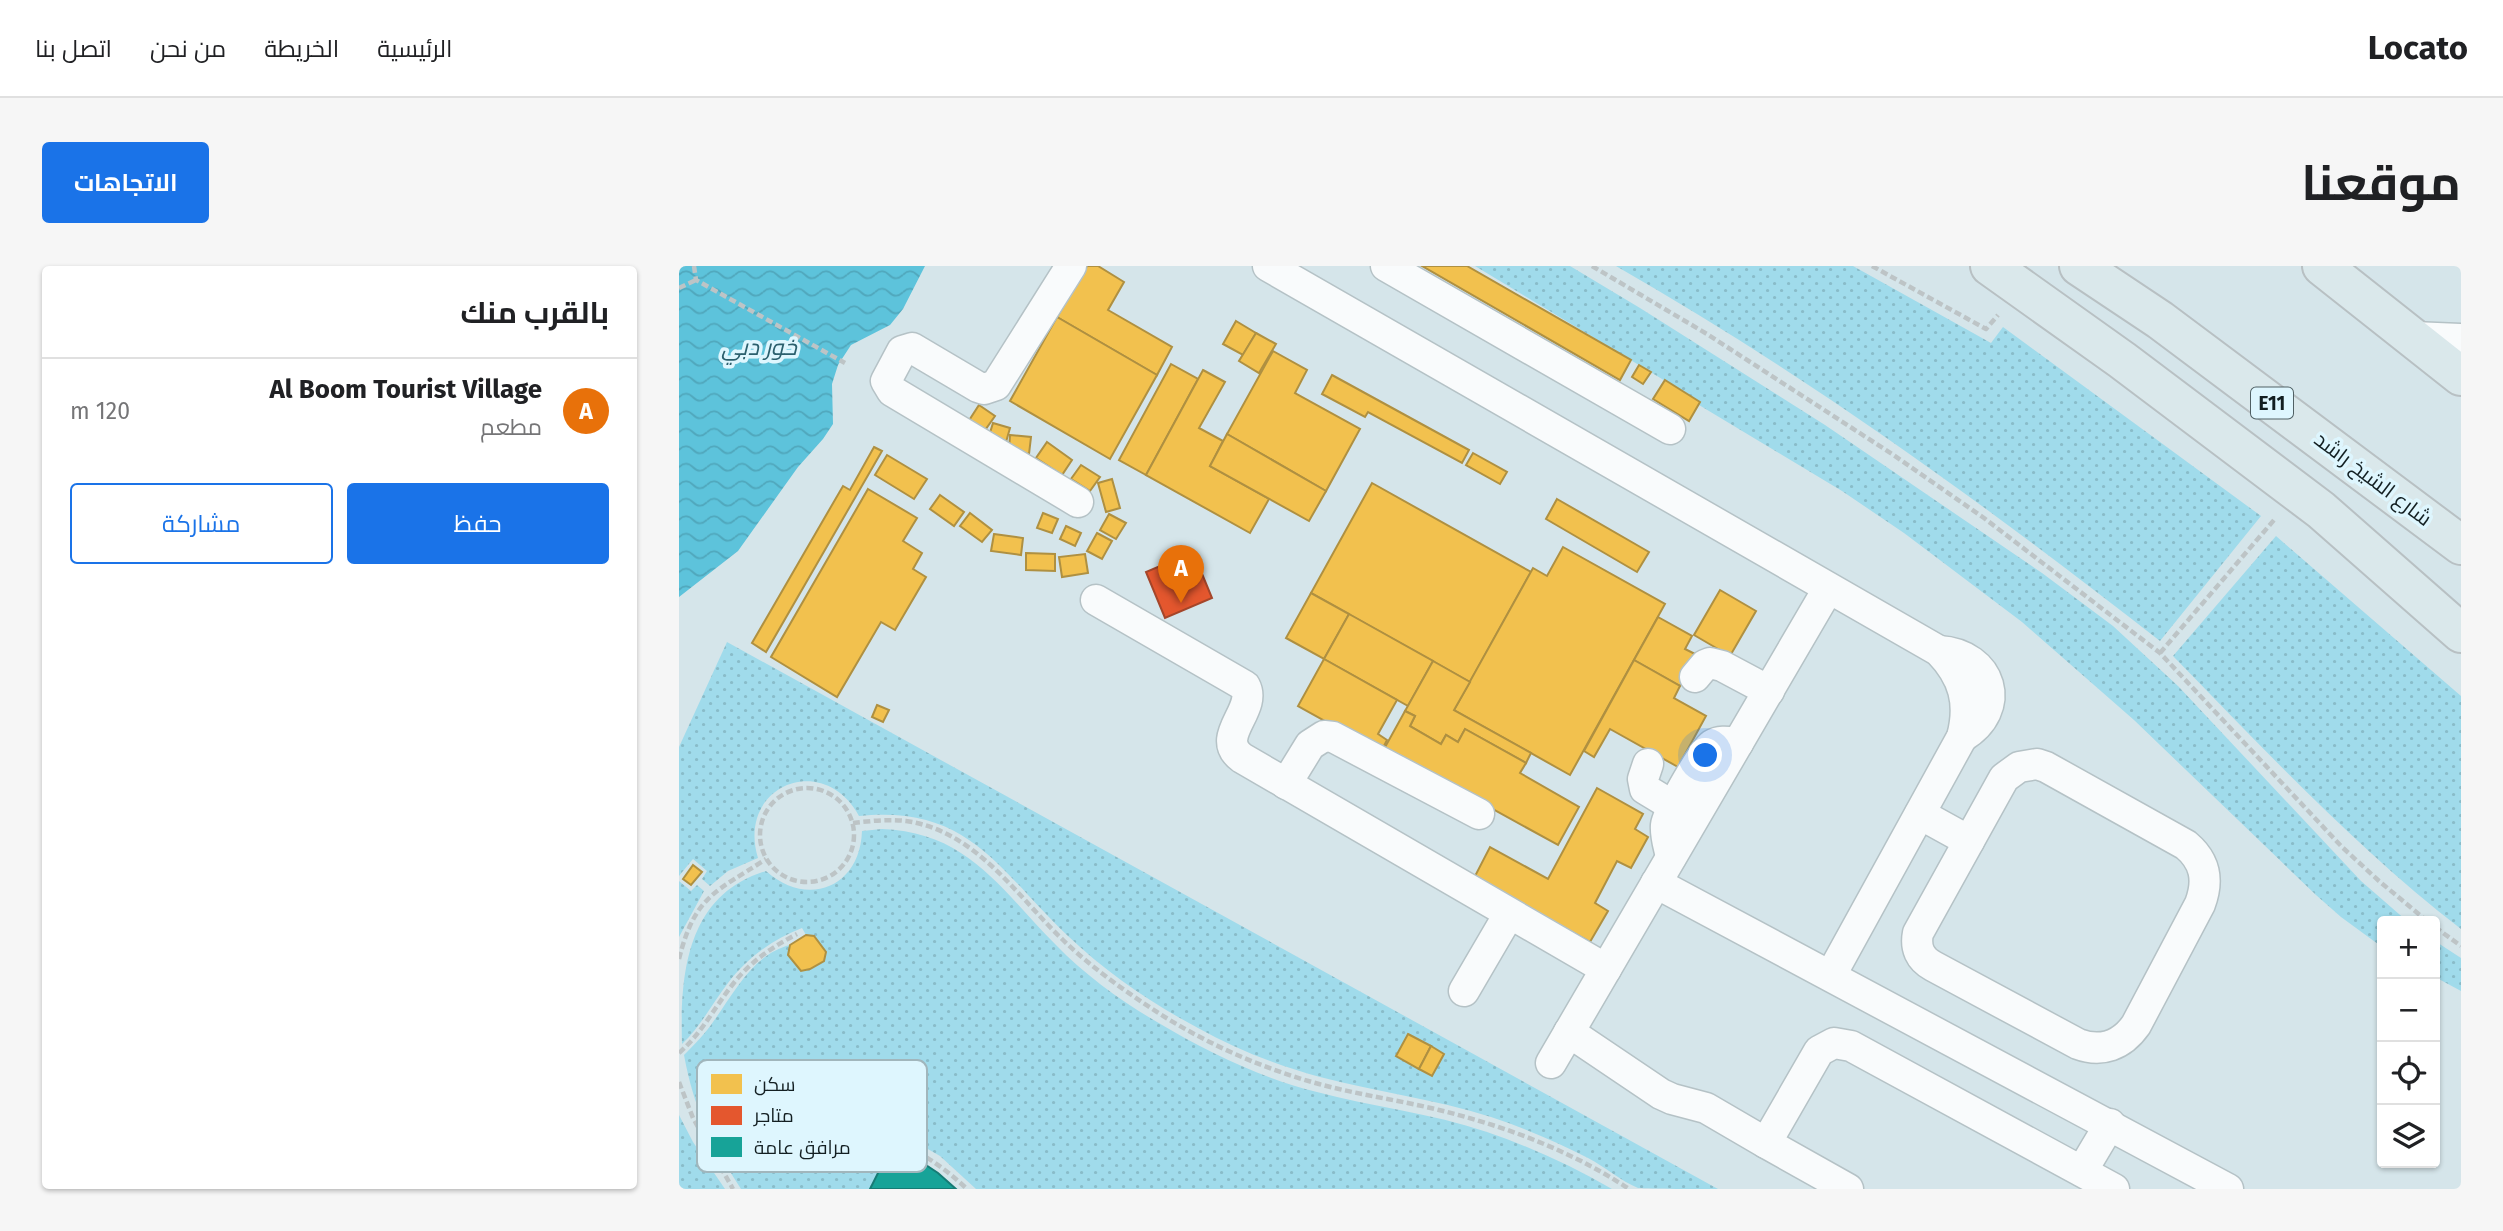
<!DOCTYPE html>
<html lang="ar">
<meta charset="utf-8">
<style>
:root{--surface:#fff;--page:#f6f6f6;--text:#202124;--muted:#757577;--line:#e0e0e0;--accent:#1a73e8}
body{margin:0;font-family:"Fira Sans",Cairo,sans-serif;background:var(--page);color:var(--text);direction:rtl}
.controls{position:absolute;right:21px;bottom:21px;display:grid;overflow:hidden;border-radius:7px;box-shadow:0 2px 5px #0004}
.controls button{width:63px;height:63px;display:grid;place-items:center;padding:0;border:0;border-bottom:2px solid var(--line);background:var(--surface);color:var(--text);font:35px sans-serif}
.you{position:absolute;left:1027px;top:490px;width:24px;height:24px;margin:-18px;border:5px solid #fff;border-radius:50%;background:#1a73e8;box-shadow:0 0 0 10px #1a73e833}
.badge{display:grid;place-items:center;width:46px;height:46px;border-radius:50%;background:var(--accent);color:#fff;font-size:23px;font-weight:700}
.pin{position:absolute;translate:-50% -58px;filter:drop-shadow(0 2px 4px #0008)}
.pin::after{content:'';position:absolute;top:37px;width:24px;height:21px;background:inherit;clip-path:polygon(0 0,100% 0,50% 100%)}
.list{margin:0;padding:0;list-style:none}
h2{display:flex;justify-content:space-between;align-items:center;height:91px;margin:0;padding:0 28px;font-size:30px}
h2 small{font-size:23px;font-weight:400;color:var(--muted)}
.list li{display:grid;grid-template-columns:46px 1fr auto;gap:21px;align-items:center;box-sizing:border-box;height:105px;padding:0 28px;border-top:2px solid var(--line)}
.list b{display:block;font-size:26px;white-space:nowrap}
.list p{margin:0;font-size:23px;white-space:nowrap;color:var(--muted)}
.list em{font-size:23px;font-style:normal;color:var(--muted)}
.actions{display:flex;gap:14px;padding:21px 28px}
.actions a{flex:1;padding:16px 0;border:2px solid var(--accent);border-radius:7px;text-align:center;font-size:24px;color:var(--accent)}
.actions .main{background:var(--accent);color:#fff}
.icon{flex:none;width:38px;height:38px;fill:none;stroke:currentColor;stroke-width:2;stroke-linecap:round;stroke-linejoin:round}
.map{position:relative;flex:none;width:1782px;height:923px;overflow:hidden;direction:ltr;border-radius:7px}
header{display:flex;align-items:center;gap:42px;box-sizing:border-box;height:98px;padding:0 35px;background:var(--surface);border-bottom:2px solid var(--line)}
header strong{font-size:33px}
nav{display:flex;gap:38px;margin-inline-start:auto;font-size:24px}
.intro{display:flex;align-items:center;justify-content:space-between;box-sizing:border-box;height:168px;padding:0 42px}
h1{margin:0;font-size:49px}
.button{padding:18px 32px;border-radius:7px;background:var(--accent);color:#fff;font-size:24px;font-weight:700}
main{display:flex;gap:42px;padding:0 42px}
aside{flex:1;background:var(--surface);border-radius:7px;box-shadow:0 2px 5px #0004}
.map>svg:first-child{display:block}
.garden{fill:url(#garden-dots);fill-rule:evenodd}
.water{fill:url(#water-waves)}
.homes{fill:#f2c14e;stroke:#af9041;stroke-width:2}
.shops{fill:#e4572e;stroke:#a5462a;stroke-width:2}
.public{fill:#17a398;stroke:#167b75;stroke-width:2}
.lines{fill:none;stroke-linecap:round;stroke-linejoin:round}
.minor-casing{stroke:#b5c2c6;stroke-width:33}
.highway-casing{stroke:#b8c0c3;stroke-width:42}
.path{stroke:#bdc4c6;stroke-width:4.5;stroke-dasharray:7 3.5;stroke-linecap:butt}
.minor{stroke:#f9fbfc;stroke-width:30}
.highway{stroke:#dae8eb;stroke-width:38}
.labels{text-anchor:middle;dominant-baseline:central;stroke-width:7;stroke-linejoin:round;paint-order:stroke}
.shield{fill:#def6fe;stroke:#506064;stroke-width:2}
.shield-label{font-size:19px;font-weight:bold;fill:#131f22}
.street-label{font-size:21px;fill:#131f22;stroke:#def6fe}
.water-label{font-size:23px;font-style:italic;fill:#2b5f6d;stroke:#def6fe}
.key{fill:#def6fe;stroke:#a1b6bc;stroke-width:2}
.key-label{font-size:19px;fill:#131f22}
</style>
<header>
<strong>Locato</strong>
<nav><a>الرئيسية</a><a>الخريطة</a><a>من نحن</a><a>اتصل بنا</a></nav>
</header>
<div class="intro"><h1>موقعنا</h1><a class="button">الاتجاهات</a></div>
<main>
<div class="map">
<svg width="1782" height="923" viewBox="0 0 1782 923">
<defs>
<pattern id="garden-dots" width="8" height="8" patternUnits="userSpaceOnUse" patternTransform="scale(1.75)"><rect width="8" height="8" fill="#a0dbeb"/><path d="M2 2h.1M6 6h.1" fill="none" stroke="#89bcc9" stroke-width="1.8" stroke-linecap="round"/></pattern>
<pattern id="water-waves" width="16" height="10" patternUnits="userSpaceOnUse" patternTransform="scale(1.75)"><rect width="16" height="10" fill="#5dc3db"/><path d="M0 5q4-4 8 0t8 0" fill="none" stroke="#50a7bc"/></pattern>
</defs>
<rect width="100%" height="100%" fill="#d5e5ea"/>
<g class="garden">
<path d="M796,0H891L961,42L1146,159L1363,307L1434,360L1499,420L1682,615L1728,655H1703V681L1662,651L1637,629L1455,454L1343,356L1225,267L1163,225L1020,139L1021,136Z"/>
<path d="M937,0H1174L1312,77L1324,61L1582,250L1481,375C1307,239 1128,109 937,0Z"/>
<path d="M1597,270L1782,430V663C1677,582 1587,485 1494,390Z"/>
<path d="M48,376L1039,923C1024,923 969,923 959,922C942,915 926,901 909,892C878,876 845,862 812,851C756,833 698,826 641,811C599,800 557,783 519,762C472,737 428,707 389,670C319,604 291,539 180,550C144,484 57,520 79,592L49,605L31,620L23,613L28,605L14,593L0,610V481ZM729,768L765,788L753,809L718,790Z"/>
<path d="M203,563C289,566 322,624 377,679C406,709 442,735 478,756C528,786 582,812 638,826C694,841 752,847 808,866C852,881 893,900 933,923H297L261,890L219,866L191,923H62C32,876 15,844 5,789C15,779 26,768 34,756C55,727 74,688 111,679L122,704H131L145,695L147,686L135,670L127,669L123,662C94,673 68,692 49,717C33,738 22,760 3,778C1,707 8,629 87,605C128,642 181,622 183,565Z"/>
<path d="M0,615L12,625L18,619L25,625L0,671Z"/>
<path d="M1756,675L1782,692V725L1756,711Z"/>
<path d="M0,849L14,876L46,923H0Z"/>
</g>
<path class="water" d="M0,0H246L224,43L211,59L172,79L159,99L153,118L154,158L144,173L119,201L59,285L0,331Z"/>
<g class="homes">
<path d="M408,0H419L445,16L429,44L493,81L478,109L378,51Z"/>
<path d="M743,0H788L952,94L941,114Z"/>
<path d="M378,51L478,109L431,193L331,135Z"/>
<path d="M557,55L577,67L564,89L544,78Z"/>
<path d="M577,67L597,78L580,107L560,95Z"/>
<path d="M594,85L628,104L616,127L681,163L647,225L548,168Z"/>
<path d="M492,98L519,113L467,209L440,194Z"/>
<path d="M960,99L972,106L964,118L953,111Z"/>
<path d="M524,104L546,116L520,162L544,175L531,200L590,233L571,267L467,209Z"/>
<path d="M653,109L790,184L783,197L689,146L686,151L643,128Z"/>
<path d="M986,114L1021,136L1010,155L974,133Z"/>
<path d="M300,139L316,150L304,167L289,156Z"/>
<path d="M314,157L331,162L327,176L310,170Z"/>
<path d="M548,168L647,225L630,255L531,200Z"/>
<path d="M331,169L352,171L350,188L330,185Z"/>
<path d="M368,176L393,194L383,209L357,192Z"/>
<path d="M195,181L203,185L87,386L73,377L164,220L171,224Z"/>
<path d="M794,187L828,206L821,218L787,199Z"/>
<path d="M208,189L248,213L235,233L196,209Z"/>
<path d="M402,199L421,211L411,225L392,213Z"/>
<path d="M433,213L441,242L427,246L419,217Z"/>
<path d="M693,217L852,306L791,416L632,327Z"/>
<path d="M189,223L238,252L224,275L243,287L234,303L247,311L216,364L202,356L158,431L92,391Z"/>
<path d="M261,229L285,246L275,260L251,243Z"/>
<path d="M878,233L970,286L958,306L867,253Z"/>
<path d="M291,247L313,264L303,276L281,260Z"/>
<path d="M364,247L379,253L373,267L358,262Z"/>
<path d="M430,248L447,257L437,273L421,264Z"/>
<path d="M387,260L402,267L396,280L381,273Z"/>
<path d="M418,267L433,275L423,293L408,285Z"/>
<path d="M315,268L344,272L342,289L312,285Z"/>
<path d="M884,281L986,338L891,509L775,444L854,302L868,310Z"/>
<path d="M347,287L376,288V305L347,304Z"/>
<path d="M406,288L409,307L383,311L380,291Z"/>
<path d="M1041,324L1077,345L1051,390L1015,369Z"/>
<path d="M632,327L670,348L645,393L607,372Z"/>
<path d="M670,348L754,395L729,440L645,393Z"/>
<path d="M979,351L1013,370L1006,383L1018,389L1001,420L955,394Z"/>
<path d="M645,393L718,434L699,468L708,474L702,486L619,440Z"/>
<path d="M955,394L1001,420L995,432L1027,450L999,501L931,463L915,491L905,485Z"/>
<path d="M754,395L791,416L775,444L852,487L847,497L786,463L779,476L767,469L762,478L731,460L736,450L726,445Z"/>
<path d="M198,439L210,444L204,456L193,451Z"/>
<path d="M726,445L736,450L731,460L762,478L767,469L779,476L786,463L847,497L841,507L900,541L879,579L705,483Z"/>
<path d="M918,522L964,548L956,563L969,571L952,602L938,595L916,637L929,645L911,676L795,612L811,581L869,613Z"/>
<path d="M14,599L23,606L12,619L4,613Z"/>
<path d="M127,669L135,670L147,686L145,695L131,703L122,705L109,689L111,679Z"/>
<path d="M729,768L752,780L740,803L717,790Z"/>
<path d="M752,780L765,788L753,810L740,803Z"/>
</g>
<path class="shops" d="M514,286L533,332L486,352L467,306Z"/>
<path class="public" d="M212,881L236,892L259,907L277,923H191Z"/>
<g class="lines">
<defs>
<g id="minor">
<path d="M392,0L317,119L305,123L299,121L233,82L223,85L207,115L213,125L399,236"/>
<path d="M589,0L1260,385C1285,411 1292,437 1283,471L1152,709"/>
<path d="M707,0L991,163"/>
<path d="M1734,71L1782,73"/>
<path d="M417,334L566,420C579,444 534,471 563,492L927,703"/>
<path d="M1260,385C1313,388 1330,443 1283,471"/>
<path d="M1016,411L1026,399L1031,397L1043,400L1090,425"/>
<path d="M969,498L964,513L966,523L994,540"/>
<path d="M1358,498L1367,501L1507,579C1526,595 1530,614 1521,638L1457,759C1443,779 1423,787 1399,778L1254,700C1241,693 1236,682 1239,667L1325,512L1340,501Z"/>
<path d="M607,518L631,479L645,470L654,471L800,548"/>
<path d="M1241,548L1290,575"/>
<path d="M992,591C990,581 986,570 987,559C988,548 1023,486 1033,479C1041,474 1050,476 1059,477"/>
<path d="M977,617L1549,923"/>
<path d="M785,725L830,648"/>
<path d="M890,766L982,828L993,833L1027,842L1087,877"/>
<path d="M872,797L1149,323"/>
<path d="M1403,905L1431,858"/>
<path d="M1169,923L1087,877L1140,785L1155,777L1172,780L1435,923"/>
</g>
<g id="highway">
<path d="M1311,0L1443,94L1642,244L1782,367"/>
<path d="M1400,0L1481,54L1782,279"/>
<path d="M1643,0L1782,110"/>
</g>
</defs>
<use href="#minor" class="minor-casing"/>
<use href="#highway" class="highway-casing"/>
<g class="path">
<path d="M15,0L17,14L166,97"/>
<path d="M913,0L1028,68L1213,188L1305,252L1481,387L1663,581L1700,615L1748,655"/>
<path d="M1193,0L1307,63L1319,49"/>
<path d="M0,22L17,14"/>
<path d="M1481,387L1595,254"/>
<circle cx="128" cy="569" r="47"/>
<path d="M174,557C191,555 209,553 227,555C297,565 337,629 384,674C413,702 447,726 481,748C530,779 585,803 640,818C680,829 720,834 760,844C826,860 893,885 950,923"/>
<path d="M1756,661L1782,680"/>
<path d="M0,693C16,629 37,626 87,593"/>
<path d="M0,787C23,767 35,742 54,718C71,696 93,681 118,668"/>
<path d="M0,816L14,852L54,923"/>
<path d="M220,876C246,889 267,903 288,923"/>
</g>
<use href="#minor" class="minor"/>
<use href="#highway" class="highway"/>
</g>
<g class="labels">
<rect class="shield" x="1572" y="121.5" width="42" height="31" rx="5"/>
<g class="shield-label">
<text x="1593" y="137">E11</text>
</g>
<g class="street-label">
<text transform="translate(1694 213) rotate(37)">شارع الشيخ راشد</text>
</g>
<g class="water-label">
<text x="80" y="81">خور دبي</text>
</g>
</g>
<rect x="18" y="794" width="230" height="112" rx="10" class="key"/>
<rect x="32" y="808" width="31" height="20" fill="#f2c14e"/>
<rect x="32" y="840" width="31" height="19" fill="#e4572e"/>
<rect x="32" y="871" width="31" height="20" fill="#17a398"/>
<g class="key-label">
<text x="75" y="825">سكن</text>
<text x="75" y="856">متاجر</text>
<text x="75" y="888">مرافق عامة</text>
</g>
</svg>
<div class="controls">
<button>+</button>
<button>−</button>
<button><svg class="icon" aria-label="locate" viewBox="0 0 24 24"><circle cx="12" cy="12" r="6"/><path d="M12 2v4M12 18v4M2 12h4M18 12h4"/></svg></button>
<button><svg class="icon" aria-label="layers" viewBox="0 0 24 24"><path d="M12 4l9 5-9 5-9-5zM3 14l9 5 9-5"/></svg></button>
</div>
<div class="you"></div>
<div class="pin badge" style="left:502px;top:337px;background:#e8710a">A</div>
</div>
<aside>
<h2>بالقرب منك<small></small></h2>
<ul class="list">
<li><span class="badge" style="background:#e8710a">A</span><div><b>Al Boom Tourist Village</b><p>مطعم</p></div><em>120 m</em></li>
</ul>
<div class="actions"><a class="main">حفظ</a><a>مشاركة</a></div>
</aside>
</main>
